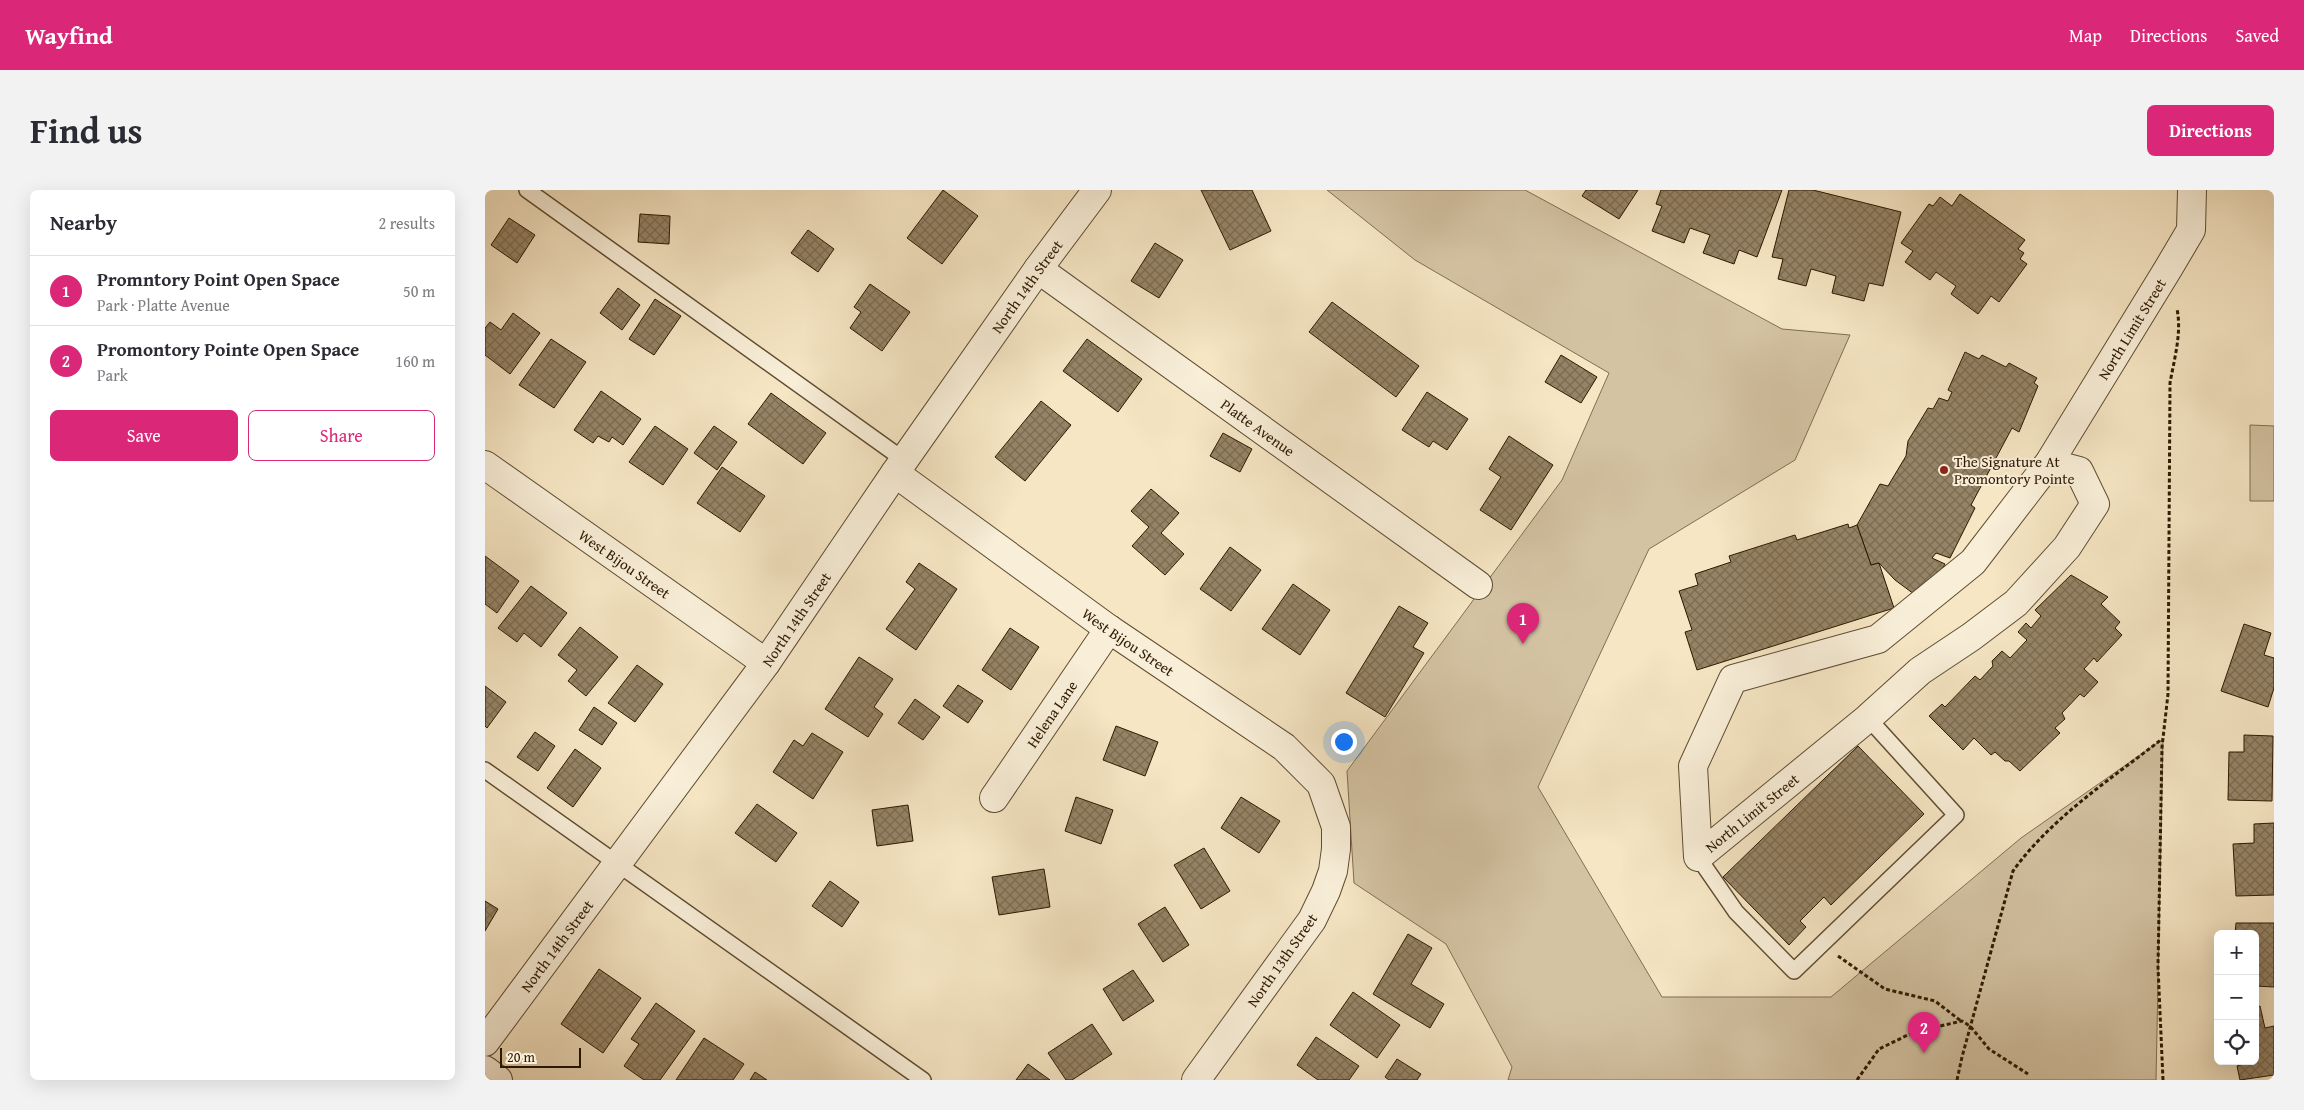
<!DOCTYPE html>
<meta charset="utf-8">
<style>
:root{--surface:#fff;--page:#f2f2f3;--text:#2b2b33;--muted:#7c7c81;--line:#e1e1e2;--accent:#db2777}
body{margin:0;font-family:"Gentium Book Plus",serif;background:var(--page);color:var(--text)}
.controls{position:absolute;right:15px;bottom:15px;display:grid;overflow:hidden;border-radius:8px;box-shadow:0 5px 20px #0002}
.controls button{width:45px;height:45px;display:grid;place-items:center;padding:0;border:0;border-bottom:1px solid var(--line);background:var(--surface);color:var(--text);font:25px sans-serif}
.scale{position:absolute;left:15px;bottom:12px;width:81px;box-sizing:border-box;padding-left:5px;border:2px solid #2d1900;border-top:0;font-size:14px;line-height:18px;white-space:nowrap;color:#2d1900;-webkit-text-stroke:4px #f9efd9;paint-order:stroke}
.you{position:absolute;left:858px;top:551px;width:18px;height:18px;margin:-12px;border:4px solid #fff;border-radius:50%;background:#1a73e8;box-shadow:0 0 0 8px #1a73e833}
.badge{display:grid;place-items:center;width:32px;height:32px;border-radius:50%;background:var(--accent);color:#fff;font-size:16px;font-weight:700}
.pin{position:absolute;translate:-50% -41px;filter:drop-shadow(0 1px 2px #0008)}
.pin::after{content:'';position:absolute;top:26px;width:18px;height:15px;background:inherit;clip-path:polygon(0 0,100% 0,50% 100%)}
.list{margin:0;padding:0;list-style:none}
h2{display:flex;justify-content:space-between;align-items:center;height:65px;margin:0;padding:0 20px;font-size:21px}
h2 small{font-size:16px;font-weight:400;color:var(--muted)}
.list li{display:grid;grid-template-columns:32px 1fr auto;gap:15px;align-items:center;box-sizing:border-box;height:70px;padding:0 20px;border-top:1px solid var(--line)}
.list b{display:block;font-size:19px;white-space:nowrap}
.list p{margin:0;font-size:16px;white-space:nowrap;color:var(--muted)}
.list em{font-size:16px;font-style:normal;color:var(--muted)}
.actions{display:flex;gap:10px;padding:15px 20px}
.actions a{flex:1;padding:11px 0;border:1px solid var(--accent);border-radius:8px;text-align:center;font-size:18px;color:var(--accent)}
.actions .main{background:var(--accent);color:#fff}
.icon{flex:none;width:28px;height:28px;fill:none;stroke:currentColor;stroke-width:2;stroke-linecap:round;stroke-linejoin:round}
.map{position:relative;flex:none;width:1789px;height:890px;overflow:hidden;border-radius:8px}
header{display:flex;align-items:center;gap:30px;box-sizing:border-box;height:70px;padding:0 25px;background:var(--accent);color:#fff}
header strong{font-size:24px}
nav{display:flex;gap:28px;margin-inline-start:auto;font-size:18px}
.intro{display:flex;align-items:center;justify-content:space-between;box-sizing:border-box;height:120px;padding:0 30px}
h1{margin:0;font-size:35px}
.button{padding:12px 22px;border-radius:8px;background:var(--accent);color:#fff;font-size:18px;font-weight:700}
main{display:flex;gap:30px;padding:0 30px}
aside{flex:1;background:var(--surface);border-radius:8px;box-shadow:0 5px 20px #0002}
.map>svg:first-child{display:block}
.green{fill:#d4c3a3;stroke:#806e52}
.building{fill:url(#building-cross-hatch);stroke:#2d1900}
.lines{fill:none;stroke-linecap:round;stroke-linejoin:round}
.lane-casing{stroke:#5f4c31;stroke-width:18}
.street-casing{stroke:#5f4c31;stroke-width:30}
.path{stroke:#2d1900;stroke-width:3;stroke-dasharray:4 2.5;stroke-linecap:butt}
.lane{stroke:#f9efd9;stroke-width:15}
.street{stroke:#f9efd9;stroke-width:28}
.poi-dot{fill:#8f2418;stroke:#f9efd9;stroke-width:2}
.labels{text-anchor:middle;dominant-baseline:central;stroke-width:4;stroke-linejoin:round;paint-order:stroke}
.street-label{font-size:15px;fill:#2d1900;stroke:#f9efd9}
.poi-label{font-size:15px;fill:#2d1900;stroke:#f9efd9;text-anchor:start}
</style>
<header>
<strong>Wayfind</strong>
<nav><a>Map</a><a>Directions</a><a>Saved</a></nav>
</header>
<div class="intro"><h1>Find us</h1><a class="button">Directions</a></div>
<main>
<aside>
<h2>Nearby<small>2 results</small></h2>
<ul class="list">
<li><span class="badge">1</span><div><b>Promntory Point Open Space</b><p>Park · Platte Avenue</p></div><em>50 m</em></li>
<li><span class="badge">2</span><div><b>Promontory Pointe Open Space</b><p>Park</p></div><em>160 m</em></li>
</ul>
<div class="actions"><a class="main">Save</a><a>Share</a></div>
</aside>
<div class="map">
<svg width="1789" height="890" viewBox="0 0 1789 890">
<defs>
<pattern id="building-cross-hatch" width="8" height="8" patternUnits="userSpaceOnUse" patternTransform="scale(1.25)"><rect width="8" height="8" fill="#968466"/><path d="M0 0l8 8M0 8l8-8" fill="none" stroke="#7b6b52"/></pattern>
</defs>
<rect width="100%" height="100%" fill="#f6e6c4"/>
<filter id="stains"><feTurbulence type="fractalNoise" baseFrequency=".004" numOctaves="4"/><feColorMatrix values="0 0 0 0 .2 0 0 0 0 .09 0 0 0 0 .02 0 0 0 .5 -.17"/></filter>
<radialGradient id="worn" r=".72"><stop offset=".6" stop-color="#630" stop-opacity="0"/><stop offset="1" stop-color="#630" stop-opacity=".3"/></radialGradient>
<g class="green">
<path d="M842,0H1040L1297,139L1365,145L1310,270L1164,359L1053,597L1177,807H1346L1536,648L1678,549L1671,890H1023L1027,877L961,754L869,693L862,581L1077,290L1124,183L930,70Z"/>
<path d="M1765,235L1789,236V311H1765Z"/>
</g>
<g class="building">
<path d="M458,0L493,26L457,74L422,48Z"/>
<path d="M716,0H767L786,41L745,60Z"/>
<path d="M1101,0H1153L1134,29L1097,6Z"/>
<path d="M1176,0H1297L1272,67L1254,60L1249,74L1218,63L1225,45L1205,38L1199,53L1167,41L1177,16L1171,14Z"/>
<path d="M1304,0H1328L1416,22L1398,96L1384,93L1379,111L1347,103L1351,86L1326,79L1321,96L1293,89L1298,69L1287,67Z"/>
<path d="M1475,4L1540,50L1533,59L1539,63L1535,69L1542,74L1514,112L1506,106L1493,124L1466,104L1471,96L1451,82L1445,90L1420,72L1428,61L1416,53L1444,14L1448,16L1455,7L1467,16Z"/>
<path d="M155,24L185,26L184,54L153,52Z"/>
<path d="M24,28L50,45L32,73L6,55Z"/>
<path d="M323,40L349,59L333,82L306,63Z"/>
<path d="M670,53L698,70L674,108L646,91Z"/>
<path d="M385,94L425,122L397,161L365,138L376,122L369,117Z"/>
<path d="M133,98L155,115L137,140L115,123Z"/>
<path d="M170,109L196,126L169,165L144,149Z"/>
<path d="M847,112L934,176L911,207L824,142Z"/>
<path d="M28,123L55,143L25,184L0,165V138L5,132L16,140Z"/>
<path d="M66,149L101,172L69,218L34,195Z"/>
<path d="M602,149L657,189L633,222L578,181Z"/>
<path d="M1480,162L1494,169L1497,165L1521,177L1524,173L1552,188L1549,193L1553,196L1534,242L1527,238L1486,315L1490,318L1465,368L1451,363L1447,368L1460,374L1446,399L1433,407L1410,390L1394,373L1386,375L1372,335L1395,294L1403,296L1421,266L1423,251L1443,218L1448,219L1454,208L1463,211L1467,202L1463,200Z"/>
<path d="M1076,165L1112,187L1096,213L1060,192Z"/>
<path d="M116,201L156,229L138,255L127,247L124,252L113,246L108,253L89,240Z"/>
<path d="M942,202L983,229L962,260L948,251L944,257L917,240Z"/>
<path d="M286,203L341,243L318,274L263,234Z"/>
<path d="M556,211L586,235L540,291L510,267Z"/>
<path d="M170,236L203,259L178,295L144,272Z"/>
<path d="M229,236L252,252L232,280L209,263Z"/>
<path d="M738,243L767,259L755,282L725,266Z"/>
<path d="M1024,246L1068,275L1026,340L995,320L1016,287L1004,279Z"/>
<path d="M237,277L280,306L255,342L212,313Z"/>
<path d="M666,299L694,323L676,343L699,364L680,385L647,356L664,337L646,321Z"/>
<path d="M1363,334L1364,338L1372,335L1386,375L1394,373L1409,418L1212,480L1200,442L1207,440L1194,401L1213,395L1210,384L1246,372L1244,366L1310,345L1312,350Z"/>
<path d="M745,357L776,380L746,421L715,399Z"/>
<path d="M0,366L34,391L12,423L0,414Z"/>
<path d="M434,373L472,399L431,460L401,439L430,399L421,392Z"/>
<path d="M1586,385L1623,407L1616,414L1635,432L1630,438L1637,445L1612,472L1609,468L1599,479L1613,492L1599,507L1595,504L1577,523L1580,529L1570,538L1575,543L1535,581L1524,571H1520L1510,562L1506,565L1489,548L1478,560L1444,526L1457,514L1460,517L1490,486L1495,490L1508,476L1507,471L1517,461L1525,468L1542,450L1533,442L1541,433L1546,438L1556,426L1550,420Z"/>
<path d="M808,394L845,420L815,465L777,439Z"/>
<path d="M46,396L82,423L56,457L39,443L32,452L13,438Z"/>
<path d="M914,416L943,433L928,457L939,463L900,527L861,503Z"/>
<path d="M1759,434L1786,443L1779,465L1789,468V498L1783,517L1736,501Z"/>
<path d="M95,437L133,467L101,506L83,491L92,480L73,465Z"/>
<path d="M525,438L554,457L526,500L497,480Z"/>
<path d="M374,467L408,489L389,517L398,524L383,547L340,519Z"/>
<path d="M152,475L178,494L150,532L123,513Z"/>
<path d="M473,495L498,511L483,533L458,516Z"/>
<path d="M0,496L21,512L2,538L0,536Z"/>
<path d="M430,509L455,527L438,550L413,533Z"/>
<path d="M109,517L132,533L117,555L94,540Z"/>
<path d="M631,536L673,552L660,586L618,570Z"/>
<path d="M50,542L70,556L53,581L32,567Z"/>
<path d="M327,543L358,562L328,609L288,582L309,550L318,556Z"/>
<path d="M1759,545L1788,546L1787,611L1743,610L1744,562H1759Z"/>
<path d="M1373,556L1439,624L1346,715L1339,707L1315,731L1321,737L1304,755L1238,687Z"/>
<path d="M90,559L116,578L88,617L62,598Z"/>
<path d="M591,607L628,620L616,654L580,641Z"/>
<path d="M756,607L795,631L774,663L736,638Z"/>
<path d="M272,614L312,643L291,672L250,643Z"/>
<path d="M423,615L428,651L392,656L387,620Z"/>
<path d="M1789,633V705L1751,706L1748,654L1769,653V634Z"/>
<path d="M719,658L745,701L716,719L689,675Z"/>
<path d="M559,679L565,717L514,725L507,687Z"/>
<path d="M345,691L374,712L357,737L327,716Z"/>
<path d="M0,711L13,719L0,741Z"/>
<path d="M680,717L704,755L678,772L653,734Z"/>
<path d="M1751,733H1789V797L1770,796V744H1750Z"/>
<path d="M923,744L947,758L926,794L959,814L945,838L888,804Z"/>
<path d="M114,779L156,808L118,863L76,834Z"/>
<path d="M648,780L669,811L638,831L618,799Z"/>
<path d="M868,802L915,835L892,868L845,835Z"/>
<path d="M171,813L210,841L175,890H159L139,876L154,854L146,849Z"/>
<path d="M1775,816L1780,838L1789,836V885L1755,890L1752,876L1758,874L1757,871H1770V818Z"/>
<path d="M607,834L627,864L587,890H581L563,863Z"/>
<path d="M831,847L874,876L864,890H833L812,875Z"/>
<path d="M219,848L259,874L248,890H191Z"/>
<path d="M912,869L936,884L932,890H904L900,887Z"/>
<path d="M543,874L565,890H531Z"/>
<path d="M270,882L282,890H265Z"/>
</g>
<g class="lines">
<defs>
<g id="lane">
<path d="M42,0L419,270"/>
<path d="M0,580L438,890"/>
<path d="M1213,667L1251,722L1309,781L1471,625L1383,528"/>
</g>
<g id="street">
<path id="s1" d="M553,79L993,395"/>
<path id="s2" d="M1564,273L1594,281L1610,314L1582,357L1531,413L1486,447L1435,481L1383,528L1213,667L1208,576L1248,489L1393,449L1488,372L1564,273L1683,79L1706,40L1707,0"/>
<path id="s3" d="M0,275L281,473"/>
<path id="s4" d="M410,283L624,439L799,557L836,594L851,637V659L848,681L841,701L827,730L711,890"/>
<path id="s5" d="M509,608L624,439"/>
<path id="s6" d="M0,852L281,473L410,283L553,79L612,0"/>
<path d="M0,880L13,890"/>
</g>
</defs>
<use href="#lane" class="lane-casing"/>
<use href="#street" class="street-casing"/>
<g class="path">
<path d="M1353,766L1400,799L1450,811L1476,831"/>
<path d="M1372,890L1394,859L1429,842L1477,831L1485,836L1504,859L1543,884"/>
<path d="M1472,890L1477,867L1528,681C1566,628 1626,589 1677,549"/>
<path d="M1678,890L1673,777L1677,557L1683,504L1685,193C1689,170 1697,143 1692,119"/>
</g>
<use href="#lane" class="lane"/>
<use href="#street" class="street"/>
</g>
<circle class="poi-dot" cx="1459" cy="280" r="5"/>
<g class="labels">
<g class="street-label">
<text stroke="none"><textPath href="#s6" startOffset="930">North 14th Street</textPath></text>
<text stroke="none"><textPath href="#s2" startOffset="1344">North Limit Street</textPath></text>
<text stroke="none"><textPath href="#s1" startOffset="271">Platte Avenue</textPath></text>
<text stroke="none"><textPath href="#s3" startOffset="171">West Bijou Street</textPath></text>
<text stroke="none"><textPath href="#s6" startOffset="525">North 14th Street</textPath></text>
<text stroke="none"><textPath href="#s4" startOffset="288">West Bijou Street</textPath></text>
<text stroke="none"><textPath href="#s5" startOffset="102">Helena Lane</textPath></text>
<text transform="translate(1267 623) rotate(-39)">North Limit Street</text>
<text stroke="none"><textPath href="#s6" startOffset="120">North 14th Street</textPath></text>
<text transform="translate(797 770) rotate(-55)">North 13th Street</text>
</g>
<g class="poi-label">
<text x="1469" y="271">The Signature At<tspan x="1469" dy="17">Promontory Pointe</tspan></text>
</g>
</g>
<rect width="100%" height="100%" filter="url(#stains)"/>
<rect width="100%" height="100%" fill="url(#worn)"/>
</svg>
<div class="controls">
<button>+</button>
<button>−</button>
<button><svg class="icon" aria-label="locate" viewBox="0 0 24 24"><circle cx="12" cy="12" r="6"/><path d="M12 2v4M12 18v4M2 12h4M18 12h4"/></svg></button>
</div>
<div class="scale">20 m</div>
<div class="you"></div>
<div class="pin badge" style="left:1038px;top:454px">1</div>
<div class="pin badge" style="left:1439px;top:863px">2</div>
</div>
</main>
